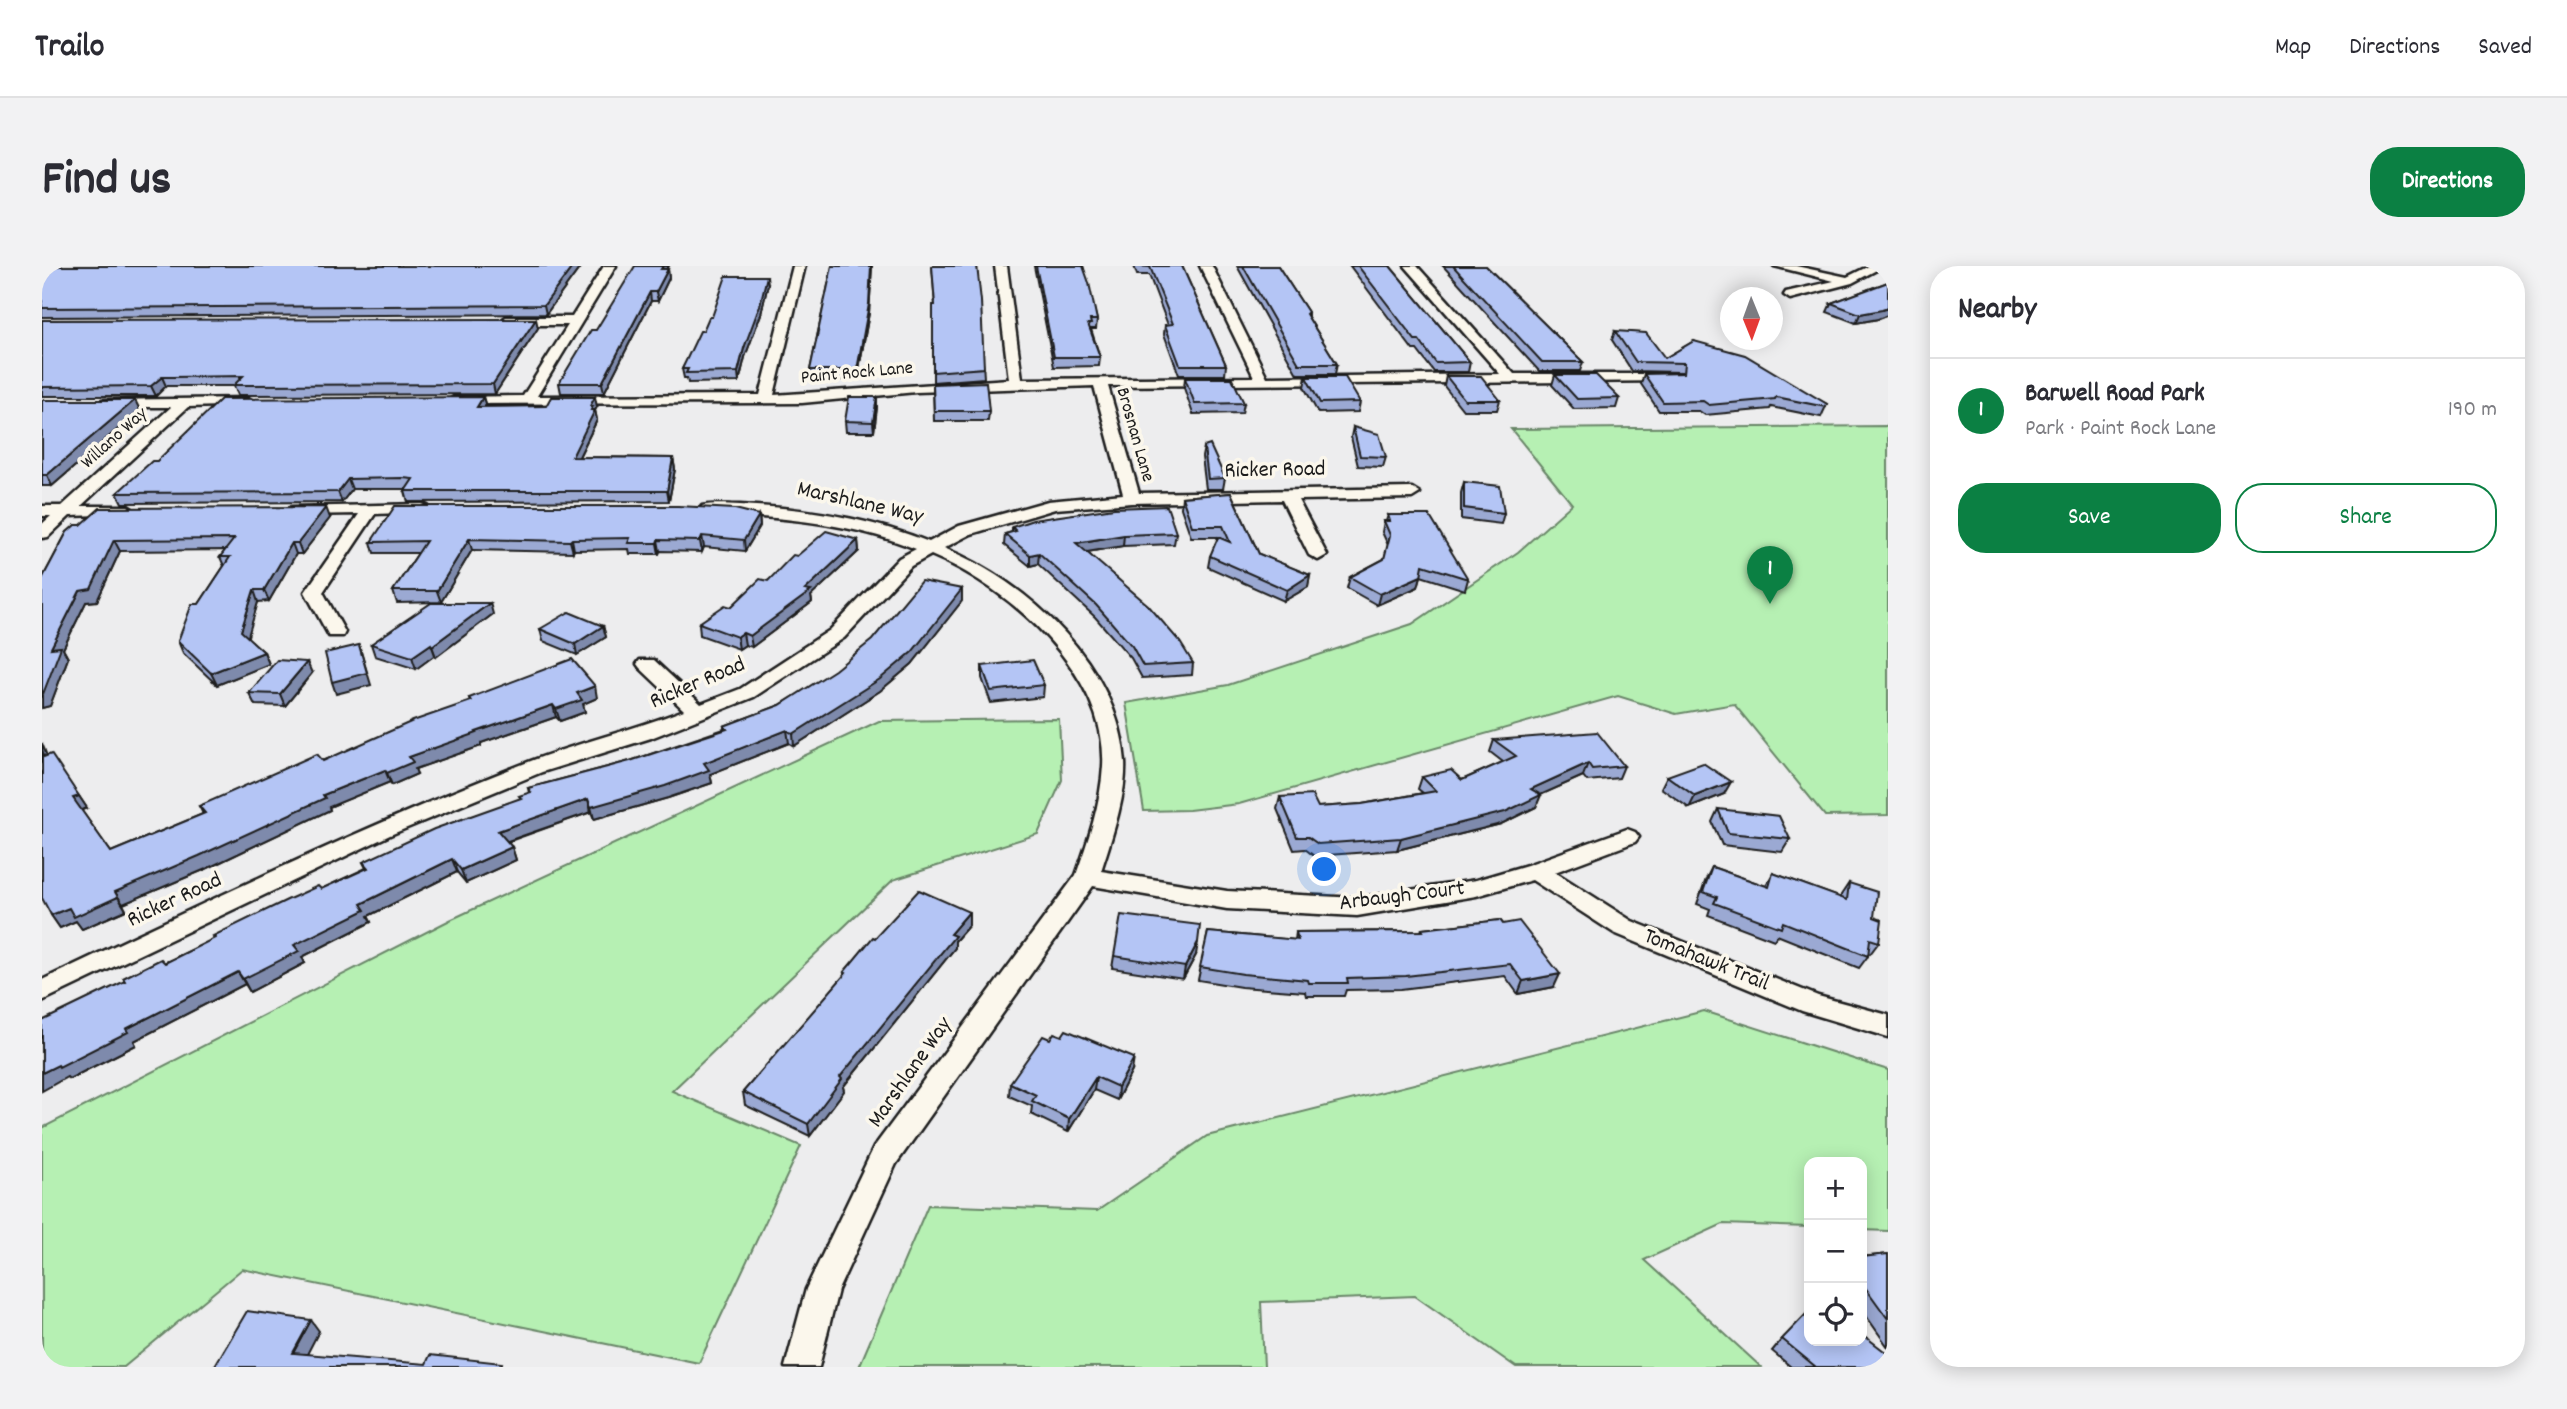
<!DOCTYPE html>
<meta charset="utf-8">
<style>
:root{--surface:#fff;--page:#f2f2f3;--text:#2b2b33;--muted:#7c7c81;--line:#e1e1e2;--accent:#0b8043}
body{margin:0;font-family:Dekko,sans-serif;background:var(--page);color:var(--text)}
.controls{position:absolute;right:21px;bottom:21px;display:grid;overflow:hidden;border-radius:14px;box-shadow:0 4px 18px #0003}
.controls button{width:63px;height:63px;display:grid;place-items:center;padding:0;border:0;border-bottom:2px solid var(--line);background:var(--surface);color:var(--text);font:35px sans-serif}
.compass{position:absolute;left:1678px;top:21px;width:63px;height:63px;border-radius:50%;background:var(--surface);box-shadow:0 4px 18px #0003;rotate:179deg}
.you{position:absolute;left:1283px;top:604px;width:24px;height:24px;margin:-18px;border:5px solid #fff;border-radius:50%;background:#1a73e8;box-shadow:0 0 0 10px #1a73e833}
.badge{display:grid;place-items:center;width:46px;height:46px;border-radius:50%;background:var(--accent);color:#fff;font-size:23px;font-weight:700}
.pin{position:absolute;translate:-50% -58px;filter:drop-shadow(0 2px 4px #0008)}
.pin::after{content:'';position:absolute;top:37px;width:24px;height:21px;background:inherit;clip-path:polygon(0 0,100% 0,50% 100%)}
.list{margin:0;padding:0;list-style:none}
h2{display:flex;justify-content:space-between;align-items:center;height:91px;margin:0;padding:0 28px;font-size:30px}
h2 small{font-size:23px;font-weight:400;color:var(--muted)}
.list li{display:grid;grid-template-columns:46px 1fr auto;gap:21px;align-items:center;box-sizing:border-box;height:105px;padding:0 28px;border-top:2px solid var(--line)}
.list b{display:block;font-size:26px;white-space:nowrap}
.list p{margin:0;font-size:23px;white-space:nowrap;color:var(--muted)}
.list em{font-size:23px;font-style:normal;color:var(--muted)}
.actions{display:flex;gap:14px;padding:21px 28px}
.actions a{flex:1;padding:16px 0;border:2px solid var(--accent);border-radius:28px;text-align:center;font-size:24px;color:var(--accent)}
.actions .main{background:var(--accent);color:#fff}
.icon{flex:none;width:38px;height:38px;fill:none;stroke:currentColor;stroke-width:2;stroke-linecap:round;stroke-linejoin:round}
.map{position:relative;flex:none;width:1846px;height:1101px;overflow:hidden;border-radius:28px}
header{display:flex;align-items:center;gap:42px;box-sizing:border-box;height:98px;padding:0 35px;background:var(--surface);border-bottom:2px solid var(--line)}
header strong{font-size:33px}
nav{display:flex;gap:38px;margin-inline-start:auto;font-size:24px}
.intro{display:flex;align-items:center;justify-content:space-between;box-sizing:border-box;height:168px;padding:0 42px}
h1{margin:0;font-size:49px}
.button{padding:18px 32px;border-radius:28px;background:var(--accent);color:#fff;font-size:24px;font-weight:700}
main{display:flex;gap:42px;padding:0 42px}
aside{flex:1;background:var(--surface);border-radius:28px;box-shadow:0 4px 18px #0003}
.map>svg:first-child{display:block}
.green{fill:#b6f0b3;stroke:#698668;stroke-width:2}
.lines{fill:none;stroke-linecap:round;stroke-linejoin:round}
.minor-casing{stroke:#1c1c1c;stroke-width:5}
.minor{fill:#fbf7ec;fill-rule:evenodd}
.wall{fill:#9ba9d3;stroke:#1c1c1c;stroke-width:2}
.shaded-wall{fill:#7e8aac;stroke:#1c1c1c;stroke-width:2}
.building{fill:#b4c5f5;stroke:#1c1c1c;stroke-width:2}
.labels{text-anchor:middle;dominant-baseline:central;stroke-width:7;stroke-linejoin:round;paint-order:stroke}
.far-street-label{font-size:19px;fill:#1c1c1c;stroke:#fbf7ec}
.street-label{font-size:23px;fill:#1c1c1c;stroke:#fbf7ec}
</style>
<header>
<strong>Trailo</strong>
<nav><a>Map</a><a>Directions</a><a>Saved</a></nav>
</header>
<div class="intro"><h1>Find us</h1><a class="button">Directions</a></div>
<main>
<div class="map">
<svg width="1846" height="1101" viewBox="0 0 1846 1101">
<rect width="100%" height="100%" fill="#ededee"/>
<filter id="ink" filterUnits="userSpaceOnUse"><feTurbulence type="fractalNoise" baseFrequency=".0143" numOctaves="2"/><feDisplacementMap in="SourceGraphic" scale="14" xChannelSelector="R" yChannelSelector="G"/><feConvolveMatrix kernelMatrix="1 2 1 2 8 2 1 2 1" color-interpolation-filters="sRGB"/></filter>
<g filter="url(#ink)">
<g class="green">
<path d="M1846,160V549L1783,550L1692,438L1634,448L1576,430L1197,538L1147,544L1102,545L1084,437L1186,419L1370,358L1476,286L1530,238L1469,163Z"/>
<path d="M1017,453L1020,514L996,568L851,614L630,825L759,880L657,1097L200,1003L82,1101H0V862L408,654L837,455Z"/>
<path d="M1662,745L1846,804V965L1820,964V896H1767V961L1681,958L1602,994L1719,1101H1474L1373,1030L1219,1036L1222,1101H817L886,939L1055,945L1165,870Z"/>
</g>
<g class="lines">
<defs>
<g id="minor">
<path d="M562,0H574L495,130L718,129L751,0H763L732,129L967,113L953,0H965L980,113L1212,111L1158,0H1170L1225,111L1458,108L1363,0H1375L1472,108H1635V114L1630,115L1066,120L1097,227L1370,222L1378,227L1370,232L1256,234L1285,289L1276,294L1267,289L1240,234L1090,237L1013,243L929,268L902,282C986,316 1077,400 1083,496C1085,528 1069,574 1059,605L1185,625L1315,632L1434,614L1485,599L1585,563L1593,566L1597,571L1593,576L1513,606L1590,655L1776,730L1846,749V771L1760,745L1572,667L1490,614L1434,630L1315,650L1185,643L1051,620L854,898L796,1024L777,1101H743L764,1023L832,881L1034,609C1046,575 1059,537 1061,500C1066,408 967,321 889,289L869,300L802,372L712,431L609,472L500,506L348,569L0,735V714C159,639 317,562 481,498C533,477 589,465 642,444L598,402L595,398L598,394H612L659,438L698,423L788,364L857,292L874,283C808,256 737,251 666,248L660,246L658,243L660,240C672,237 686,239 698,239C762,242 827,252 887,276L917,260L1006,235L1081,228L1052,120L874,126L760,137L407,138L405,135L412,131L481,130L526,59H464L458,55L464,51H530Z"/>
<path d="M1732,0H1754L1805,11L1827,0H1842L1810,17L1748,33L1742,29L1744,26L1792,15Z"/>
<path d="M206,132L213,136L211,139L146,141L39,240H86L94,245L92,248L28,250L6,271L0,272V258L9,250H0V240H20L129,141H65L60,140V134Z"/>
<path d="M380,238L386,240L388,243L386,246L333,248L281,326L303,366L301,370H287L263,326L317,248L256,249L248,244L250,241Z"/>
</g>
</defs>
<use href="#minor" class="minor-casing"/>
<use href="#minor" class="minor"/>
</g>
<g class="wall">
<path d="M0,0H539L504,48L0,51Z"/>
<path d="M790,0H830L827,47L815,114H769L768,104Z"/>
<path d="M890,0H935L942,112L891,116V39H893Z"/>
<path d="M992,0H1041L1055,54L1054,63H1049L1058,91L1057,100L1012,101Z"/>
<path d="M1092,0H1140L1184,99L1183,109H1137L1122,68L1123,59H1126L1107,9H1095Z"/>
<path d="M1195,0H1236L1266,46V51L1295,98L1293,108H1255Z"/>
<path d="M1308,0H1348L1428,96L1426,106H1392L1375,84H1371Z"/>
<path d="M1401,0H1444L1541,96L1538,105H1497Z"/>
<path d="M626,3L627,12L616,35H609L562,127H519L517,117L554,64Z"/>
<path d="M1846,16V49L1836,53L1814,57L1785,46L1789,37Z"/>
<path d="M726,18L719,48L703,91L697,116L646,117L645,112H642L640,103L670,51Z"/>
<path d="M0,54L496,62L453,128L196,129L192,120H124L114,130H0Z"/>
<path d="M1573,65L1623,92L1652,75L1785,138L1779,151L1729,141L1728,143L1663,149L1657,145H1617L1599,118L1602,108L1640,106L1590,105L1570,74Z"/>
<path d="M1513,109L1577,132L1574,142L1532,143L1510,119Z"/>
<path d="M1404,110L1458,134L1455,144H1421L1402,120Z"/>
<path d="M1264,111L1318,136L1316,146L1276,147L1262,121Z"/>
<path d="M1143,112L1202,137L1200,147L1151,148L1142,122Z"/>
<path d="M891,118L947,145L946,155H892Z"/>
<path d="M441,131L444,141H555L553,144L555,154L537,191L631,192L633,203L627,235L366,236L363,225L364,223H310L300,236L80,237L75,227L115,195Z"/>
<path d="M835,131V141L832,166H804L803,155Z"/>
<path d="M0,134L98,144L10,220H0Z"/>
<path d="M1311,161L1344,191L1341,201L1316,200L1309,171Z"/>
<path d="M1162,181L1183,212L1181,223H1164L1160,191Z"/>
<path d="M1422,216L1462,247L1459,258L1419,253V227Z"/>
<path d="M1189,227L1217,288L1268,309L1266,321L1242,335L1166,301L1168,290L1180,273L1179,271H1149L1139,242L1140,231Z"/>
<path d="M717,249L718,260L703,285L662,281L660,286L618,285L617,288H588L587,283L532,284L531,286L430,284L399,336L355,337L351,325L376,287H332L329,276Z"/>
<path d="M1346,249L1426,313L1423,324L1379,310L1376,321L1335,339L1305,322L1308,311L1342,293L1346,279L1340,266L1342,255H1344Z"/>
<path d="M288,252L260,288H254L227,335L216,336L205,371L222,386L227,398L175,419L141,387L136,375L157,338L182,300L178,291L184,284L78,285L55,335L44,336L21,383L26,392L8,440L0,442V313L25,266Z"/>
<path d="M970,261L1134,267L1132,278L1081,280L1045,286L1151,397L1150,409L1100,412L1089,392L1053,351L996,298L988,300L962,279L963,268L970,266Z"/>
<path d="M816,274L817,285L769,330L770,336L710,381L703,379L697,383L658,369L657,357L689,341L726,315L755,290Z"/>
<path d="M920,335L870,398L838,425L752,480L747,477L668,508L670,517L626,532L552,553L549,546L465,576L470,581L474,594L424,617L415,606L326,650L329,656L260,691L263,697L208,726L203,718L92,775L94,779L27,813L25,811L83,715L324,602L321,596L478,533L487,527L486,522L588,495L682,463V460L738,439Z"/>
<path d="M451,348L394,391L393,389L374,403L333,390L329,378Z"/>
<path d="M561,360L564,371L535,389L501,375L498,363Z"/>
<path d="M940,400L1002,419L1001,431L949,437L940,412Z"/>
<path d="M270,407L243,440L213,439L207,427Z"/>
<path d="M427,432H555L541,438L543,446L518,455L514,451L439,477V480L373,503L375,508L350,519L348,516L287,541L288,544L164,603L81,638L84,644L40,663L34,655L18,662L9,649L5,490L37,530L45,542L39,544L69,586L161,548L157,540L281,495L428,436Z"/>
<path d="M1452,474L1582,500L1577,512L1545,515L1541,510L1498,529L1494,541L1459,558L1355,584L1272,590L1263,583L1252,584L1235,543L1238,531L1276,541L1320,538L1381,527L1376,523L1380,511L1420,514L1461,496L1448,486Z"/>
<path d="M1625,510L1682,528L1647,542L1619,522Z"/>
<path d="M1676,543L1748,573L1740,586L1680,579L1670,556Z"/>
<path d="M1670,601L1724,620L1731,607L1799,632V629L1807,617L1832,651L1837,676L1828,688L1826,687V690L1817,702L1735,669L1732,674L1666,649L1668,643L1655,638L1664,613Z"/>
<path d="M927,646V659L913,675V682L801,821L802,825L768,870L703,839L701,826L802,710V706L833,672Z"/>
<path d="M1458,654L1512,721L1476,728L1463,710L1359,723L1304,724L1302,730H1264L1263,726L1199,721L1156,714L1166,666L1253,674L1254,666L1379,665L1380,663Z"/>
<path d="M1154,689L1141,713L1070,702L1072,690Z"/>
<path d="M1090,805L1075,834L1052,824L1026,866L989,848L990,840L967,830L968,817Z"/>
<path d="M1846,988V1081L1820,1044V991Z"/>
<path d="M1740,1073L1846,1101H1749L1730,1085Z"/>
</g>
<g class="shaded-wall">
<path d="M531,0H539L504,48L502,39Z"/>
<path d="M621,0H627L621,12L619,3Z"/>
<path d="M829,0H830L827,47L815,114V104Z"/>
<path d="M626,3L627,12L616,35L614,26Z"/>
<path d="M725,10L726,18L719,48L703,91L697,116L696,106L702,82Z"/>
<path d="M608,26L609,35L562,127L560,117Z"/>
<path d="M1846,42V49L1836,53L1814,57L1818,48Z"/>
<path d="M494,53L496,62L453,128L451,118Z"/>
<path d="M120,111L124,120L114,130L109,120Z"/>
<path d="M441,131L444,141H435Z"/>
<path d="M553,131L555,141L553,144L555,154L532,201L530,191L548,140Z"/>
<path d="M835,131V141L832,166L831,156Z"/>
<path d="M93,134L98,144L10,220L5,209Z"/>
<path d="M631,192L633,203L627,235L625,225Z"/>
<path d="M306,213L310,223L300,236L296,226Z"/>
<path d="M284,241L288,252L260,288L256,277Z"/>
<path d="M717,249L718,260L703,285L702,274Z"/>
<path d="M1082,269L1081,280L1033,288L1034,277Z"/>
<path d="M660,270L662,281L660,286L658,275Z"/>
<path d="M427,273L430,284L399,336L395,325Z"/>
<path d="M530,273L532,284L531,286L528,275Z"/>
<path d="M72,274L78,285L55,335L44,336L21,383L26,392L8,440L0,442V429L9,382L38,325Z"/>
<path d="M616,274L618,285L617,288L615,277Z"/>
<path d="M816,274L817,285L769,330L770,336L710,381L708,370L763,324Z"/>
<path d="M250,277L254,288L227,335L222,324Z"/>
<path d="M997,287L996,298L988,300V289Z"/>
<path d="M1268,309L1266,321L1242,335L1245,324Z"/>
<path d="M1379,310L1376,321L1335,339L1338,328Z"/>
<path d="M920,323V335L870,398L838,425L752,480L751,468Z"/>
<path d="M212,324L216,336L204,377L199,365Z"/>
<path d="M448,337L451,348L394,391L390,380Z"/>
<path d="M561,360L564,371L535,389L533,378Z"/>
<path d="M701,367L703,379L697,383L695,371Z"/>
<path d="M389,378L393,389L374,403L370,391Z"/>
<path d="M317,379L329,419L294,428L290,416Z"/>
<path d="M222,386L227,398L175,419L169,407Z"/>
<path d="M265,396L270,407L243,440L238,428Z"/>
<path d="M553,420L555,432L541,438L543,446L518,455L514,443L535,427Z"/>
<path d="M511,439L514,451L439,477V480L373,503L375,508L350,519L345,507L367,491L434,466Z"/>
<path d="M745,464L747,477L668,508L670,517L626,532L552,553L549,541Z"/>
<path d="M0,477L10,503L2,491L0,484Z"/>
<path d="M1546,497L1541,510L1485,535L1489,523Z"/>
<path d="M343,504L348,516L287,541L288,544L164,603L81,638L73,626L281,529Z"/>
<path d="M1689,516L1682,528L1647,542L1653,530Z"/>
<path d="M1499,529L1494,541L1459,558L1355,584L1359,572Z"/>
<path d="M37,530L45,542L38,545L31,532Z"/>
<path d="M546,533L549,546L460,577L456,565Z"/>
<path d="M470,581L474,594L424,617L419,604Z"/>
<path d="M410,593L415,606L326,650L329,656L260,691L263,697L208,726L201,713L252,679L319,638Z"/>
<path d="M76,631L84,644L40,663L34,655L18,662L9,649L27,642Z"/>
<path d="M927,646V659L913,675V682L801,821L802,825L768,870L766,858L798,811L908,668Z"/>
<path d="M1156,676L1154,689L1141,713L1143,701Z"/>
<path d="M196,706L203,718L92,775L94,779L27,813L25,811L0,825V807L84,763Z"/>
<path d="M1518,708L1512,721L1476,728L1481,715Z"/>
<path d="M1092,792L1090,805L1075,834L1076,821Z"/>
<path d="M1054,811L1052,824L1026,866L1027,853Z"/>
<path d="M269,1054L277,1065L260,1098L251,1087Z"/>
</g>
<g class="building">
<path d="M0,0H531L502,39L0,42Z"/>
<path d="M593,0H621L619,3H626L614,26H608L560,117H517L549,64H554Z"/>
<path d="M790,0H829L827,38L815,104H768Z"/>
<path d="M890,0H935L939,35L942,102L891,106V39H893Z"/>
<path d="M994,0H1041L1047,17L1055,54H1048L1049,58H1046L1058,91H1012Z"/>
<path d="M1096,0H1140L1184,99H1138L1123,59L1131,58L1108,1Z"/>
<path d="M1201,0H1236L1266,46L1264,48L1295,98H1257Z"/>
<path d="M1316,0H1348L1428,96L1394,97L1377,74H1373Z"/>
<path d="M1411,0H1444L1541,96H1500Z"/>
<path d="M684,10H725L718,39L702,82L696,106L644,107L646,103H640L658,65H661L667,51H670Z"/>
<path d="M1846,16V42L1840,44L1818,48L1789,37Z"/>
<path d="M494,53L451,118L192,119L201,110L130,111H120L109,120L0,121V54Z"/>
<path d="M1573,65L1604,67L1623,92L1652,75L1703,89L1785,138L1784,141L1734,131L1733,133L1667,139L1661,135L1621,136L1602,108L1642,107L1643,97L1594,96Z"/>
<path d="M1513,109H1554L1577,132L1535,133Z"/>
<path d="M1404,110H1439L1458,134H1423Z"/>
<path d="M1264,111H1303L1318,136L1278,137Z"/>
<path d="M1143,112H1190L1202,137L1153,138Z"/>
<path d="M944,116L947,145H892L891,118Z"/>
<path d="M441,131L435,141L504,140L509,131H553L548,140H551L549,144H553L530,191L631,192L625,225H363L371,213L361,212L306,213L296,226L75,227L110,195H115L179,133Z"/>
<path d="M807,131H835L831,156L803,155Z"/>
<path d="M0,134H93L5,209H0Z"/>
<path d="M1311,161L1337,168L1344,191L1318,190Z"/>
<path d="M1168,179L1183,212L1166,213L1162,181Z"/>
<path d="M1422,216L1458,220L1462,247L1422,242Z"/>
<path d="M1189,227L1217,288L1268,309L1245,324L1168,290L1176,271L1188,276L1181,260H1150L1140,231Z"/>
<path d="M353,240H636L693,243L717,249L702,274L660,270L658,275L616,274L615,277H586L588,272L530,273L528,275L427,273L395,325H351L384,275L329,276Z"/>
<path d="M1125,240L1134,267L1082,269L1034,277L1106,339L1138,376L1151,397L1101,400L1090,380L1054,339L997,287L988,289L963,268L974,265L970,261L991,254L1072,242Z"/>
<path d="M284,241L256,277H250L222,324H212L199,365L222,386L169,407L136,375L150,338H157L188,291H178L192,273L72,274L49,323L38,325L9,382L19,381L1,428L0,429V313L25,266L33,259H39L58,242Z"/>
<path d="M1346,249H1387L1426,313L1381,299L1379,310L1338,328L1308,311L1342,293L1348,269L1342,255H1348Z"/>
<path d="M784,265L816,274L763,324L769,325L708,370L701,367L695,371L657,357L683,339L689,341L718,313L726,315L751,289L755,290Z"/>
<path d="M879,315L920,323L870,386L838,413L751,468L745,464L662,497L667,504L623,520L549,541L546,533L456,565L470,581L419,604L410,593L319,638L323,644L252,679L257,685L201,713L196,706L84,763L86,766L17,801L16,799L0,807V755L83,715L81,712L119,693L123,697L173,672L171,670L245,634L276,620L279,623L326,602L321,596L392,563L479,532L477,530L489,526L486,522L588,495L685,463L682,460L738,439L793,404L830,374Z"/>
<path d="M389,337H448L390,380L389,378L370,391L329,378Z"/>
<path d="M527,346L561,360L533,378L498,363Z"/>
<path d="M317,379L325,407L290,416L283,387Z"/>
<path d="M530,393L553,420L535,427L540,434L514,443L511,439L434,466L435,467L367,491L371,496L345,507L343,504L281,529L283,532L157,590L73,626L76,631L32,651L27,642L9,649L0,632V484L2,491L9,488L37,530L31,532L69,586L163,547L157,540L275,488L281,495L371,455L429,435L427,432Z"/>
<path d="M235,394L265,396L238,428L207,427Z"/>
<path d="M991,394L1002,419L949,425L940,400Z"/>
<path d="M1555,466L1582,500L1550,503L1546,497L1489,523L1499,529L1463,546L1359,572L1276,578L1266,571H1255L1238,531L1270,529L1276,541L1320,538L1394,525L1380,511L1409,504L1420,514L1474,490L1452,474Z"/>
<path d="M1661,497L1689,516L1653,530L1625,510Z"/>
<path d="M1676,543L1737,550L1748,573L1686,567Z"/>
<path d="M1670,601L1727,621L1731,607L1805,634L1807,617L1835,626L1832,651L1840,654L1837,676L1828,673L1826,690L1741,656L1739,662L1672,637L1675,631L1661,626Z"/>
<path d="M877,624L927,646L908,668L913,670L798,811L800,813L766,858L701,826L804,707L802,706L831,671L833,672Z"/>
<path d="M1079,649L1158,659L1156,676L1143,701L1072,690Z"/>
<path d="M1458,654L1461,658L1477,655L1518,708L1481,715L1468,698L1364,710L1305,712L1306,717H1267L1266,714L1201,708L1158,701L1166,666L1256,674L1254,666L1381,665L1380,663Z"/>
<path d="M1024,764L1092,792L1076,821L1054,811L1027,853L990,835L994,829L968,817L1001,770L1008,773L1012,767L1020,770Z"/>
<path d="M1846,988V1053L1820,1017V991Z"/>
<path d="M205,1045L269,1054L251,1087L384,1098L388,1089L460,1097L459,1101H172Z"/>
<path d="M1767,1045V1075H1820V1068L1846,1088V1101H1774L1740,1073Z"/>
</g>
</g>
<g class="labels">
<g class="far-street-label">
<text transform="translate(815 108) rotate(-5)">Paint Rock Lane</text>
<text transform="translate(1092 169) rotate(74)">Brosnan Lane</text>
<text transform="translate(73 173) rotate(-42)">Willano Way</text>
</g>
<g class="street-label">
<text transform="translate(1233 205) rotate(-1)">Ricker Road</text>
<text transform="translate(818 238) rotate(13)">Marshlane Way</text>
<text transform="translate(656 418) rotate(-23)">Ricker Road</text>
<text transform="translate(1360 631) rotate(-7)">Arbaugh Court</text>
<text transform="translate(133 635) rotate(-25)">Ricker Road</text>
<text transform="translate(1664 695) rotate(22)">Tomahawk Trail</text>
<text transform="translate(869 807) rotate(-55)">Marshlane Way</text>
</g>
</g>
</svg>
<div class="controls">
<button>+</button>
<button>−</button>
<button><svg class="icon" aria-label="locate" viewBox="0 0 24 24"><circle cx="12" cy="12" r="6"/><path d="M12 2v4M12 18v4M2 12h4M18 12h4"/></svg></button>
</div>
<svg class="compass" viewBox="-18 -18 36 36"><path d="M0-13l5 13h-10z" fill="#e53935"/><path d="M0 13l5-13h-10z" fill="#7c7c81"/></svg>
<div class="you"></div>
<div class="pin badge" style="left:1728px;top:338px">1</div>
</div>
<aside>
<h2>Nearby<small></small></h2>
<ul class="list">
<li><span class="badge">1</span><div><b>Barwell Road Park</b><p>Park · Paint Rock Lane</p></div><em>190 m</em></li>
</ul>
<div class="actions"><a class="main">Save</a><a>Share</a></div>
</aside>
</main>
